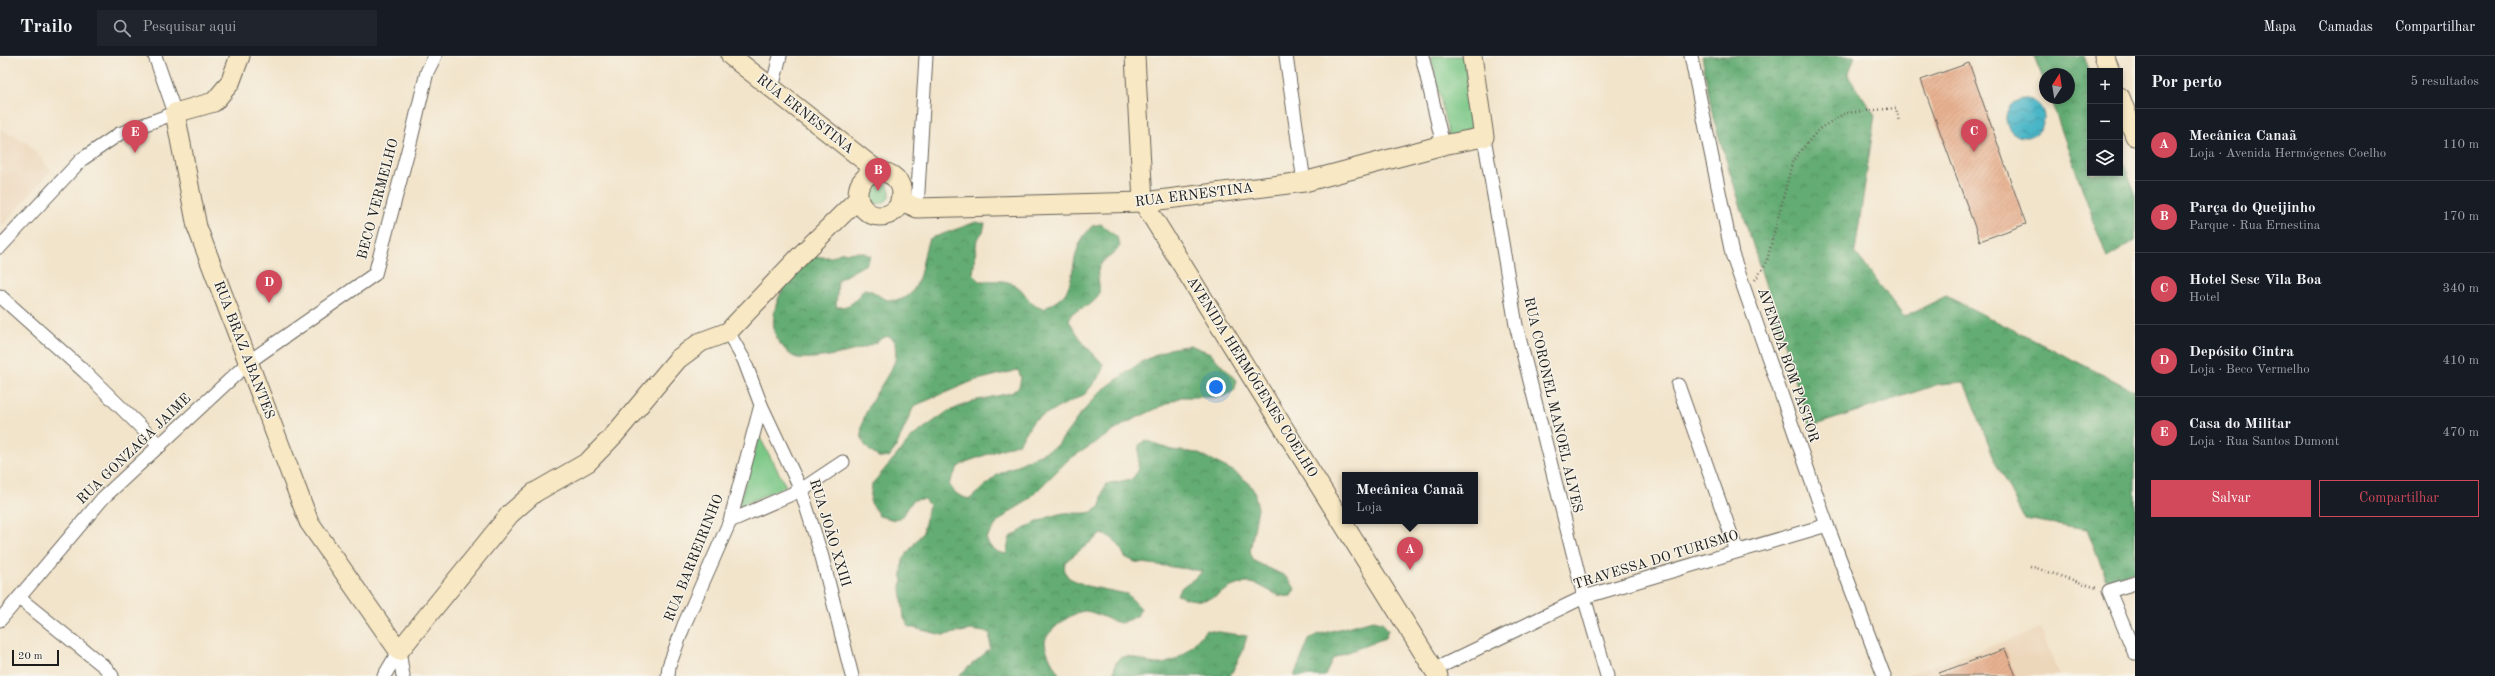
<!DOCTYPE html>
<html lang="pt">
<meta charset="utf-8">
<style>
:root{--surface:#171b24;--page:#20242c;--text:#f1f3f6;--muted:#9ea1a6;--line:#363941;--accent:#d1495b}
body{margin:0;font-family:"Old Standard TT",serif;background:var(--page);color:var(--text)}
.controls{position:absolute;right:12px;top:12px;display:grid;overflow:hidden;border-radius:0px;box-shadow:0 2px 6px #0003}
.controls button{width:36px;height:36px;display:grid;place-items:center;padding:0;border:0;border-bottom:1px solid var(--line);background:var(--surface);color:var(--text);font:20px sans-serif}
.compass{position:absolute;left:2039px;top:12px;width:36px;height:36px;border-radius:50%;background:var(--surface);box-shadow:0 2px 6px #0003;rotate:12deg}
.scale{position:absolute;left:12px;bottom:10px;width:47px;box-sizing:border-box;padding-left:4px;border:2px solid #1c1c1c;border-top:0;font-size:11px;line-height:14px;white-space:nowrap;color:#1c1c1c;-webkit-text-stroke:3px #f7f3e8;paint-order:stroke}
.you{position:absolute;left:1216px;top:331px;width:14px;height:14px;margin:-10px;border:3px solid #fff;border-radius:50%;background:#1a73e8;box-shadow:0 0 0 6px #1a73e833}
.badge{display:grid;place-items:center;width:26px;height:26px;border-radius:50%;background:var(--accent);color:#fff;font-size:13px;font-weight:700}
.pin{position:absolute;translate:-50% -33px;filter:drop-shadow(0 1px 2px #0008)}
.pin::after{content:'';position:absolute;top:21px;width:14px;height:12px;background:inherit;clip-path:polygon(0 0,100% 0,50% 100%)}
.popup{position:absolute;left:1342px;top:416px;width:136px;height:52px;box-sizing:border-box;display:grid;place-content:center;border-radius:0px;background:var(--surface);filter:drop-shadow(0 1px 3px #0005);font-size:13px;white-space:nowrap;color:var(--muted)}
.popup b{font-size:15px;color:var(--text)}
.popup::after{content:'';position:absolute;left:50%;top:100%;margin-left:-8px;border:8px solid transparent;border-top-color:var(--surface)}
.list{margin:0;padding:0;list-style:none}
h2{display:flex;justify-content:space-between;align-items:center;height:52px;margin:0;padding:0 16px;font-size:17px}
h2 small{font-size:13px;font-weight:400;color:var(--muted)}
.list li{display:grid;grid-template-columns:26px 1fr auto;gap:12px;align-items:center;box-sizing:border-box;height:72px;padding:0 16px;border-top:1px solid var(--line)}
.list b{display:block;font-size:15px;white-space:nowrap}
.list p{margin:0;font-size:13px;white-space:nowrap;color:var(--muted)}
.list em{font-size:13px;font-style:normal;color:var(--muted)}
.actions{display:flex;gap:8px;padding:12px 16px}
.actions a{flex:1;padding:9px 0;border:1px solid var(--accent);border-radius:0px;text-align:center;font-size:14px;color:var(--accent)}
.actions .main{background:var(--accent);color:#fff}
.icon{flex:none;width:22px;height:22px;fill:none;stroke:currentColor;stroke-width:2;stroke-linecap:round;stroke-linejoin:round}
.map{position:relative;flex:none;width:2135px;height:620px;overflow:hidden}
header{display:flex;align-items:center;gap:24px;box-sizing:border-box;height:56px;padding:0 20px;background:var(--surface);border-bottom:1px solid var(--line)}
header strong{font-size:19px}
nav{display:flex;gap:22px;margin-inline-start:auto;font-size:14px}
.search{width:280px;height:36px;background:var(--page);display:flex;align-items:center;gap:10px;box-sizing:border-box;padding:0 14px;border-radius:0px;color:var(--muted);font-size:15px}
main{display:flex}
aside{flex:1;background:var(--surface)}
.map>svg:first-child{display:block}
.built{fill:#edd7bb}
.forest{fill:url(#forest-crowns);stroke:#406448}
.park{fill:#7ac786;stroke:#4b7251}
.water{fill:url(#water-waves);stroke:#336972}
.building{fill:url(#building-hatch)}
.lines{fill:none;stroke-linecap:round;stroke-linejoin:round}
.street-casing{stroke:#676259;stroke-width:15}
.secondary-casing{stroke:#676259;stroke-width:21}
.path{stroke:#676259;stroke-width:2.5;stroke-dasharray:1 3;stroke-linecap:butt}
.street{stroke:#fff;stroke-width:13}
.secondary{stroke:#f8e8c3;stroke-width:19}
.labels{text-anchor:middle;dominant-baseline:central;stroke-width:3;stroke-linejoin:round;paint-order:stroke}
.street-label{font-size:14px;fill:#1c1c1c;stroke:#f7f3e8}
</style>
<header>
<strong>Trailo</strong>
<div class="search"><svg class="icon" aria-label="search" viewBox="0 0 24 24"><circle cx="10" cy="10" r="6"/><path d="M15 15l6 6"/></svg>Pesquisar aqui</div>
<nav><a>Mapa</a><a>Camadas</a><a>Compartilhar</a></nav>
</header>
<main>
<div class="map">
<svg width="2135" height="620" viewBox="0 0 2135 620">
<defs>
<pattern id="forest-crowns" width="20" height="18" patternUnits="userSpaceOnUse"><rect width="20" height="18" fill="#63ac73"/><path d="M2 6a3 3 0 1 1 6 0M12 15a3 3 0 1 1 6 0" fill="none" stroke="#518b5e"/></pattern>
<pattern id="water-waves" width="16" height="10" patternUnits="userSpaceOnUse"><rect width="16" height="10" fill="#4ab6c7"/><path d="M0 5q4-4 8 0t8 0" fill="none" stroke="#3d93a1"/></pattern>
<pattern id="building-hatch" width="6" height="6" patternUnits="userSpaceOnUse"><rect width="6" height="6" fill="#e8b292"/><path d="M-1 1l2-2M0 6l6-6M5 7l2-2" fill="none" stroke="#c6987d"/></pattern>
</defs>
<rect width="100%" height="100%" fill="#f7f3e8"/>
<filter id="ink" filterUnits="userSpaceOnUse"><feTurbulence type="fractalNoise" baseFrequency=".025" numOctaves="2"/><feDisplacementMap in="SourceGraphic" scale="8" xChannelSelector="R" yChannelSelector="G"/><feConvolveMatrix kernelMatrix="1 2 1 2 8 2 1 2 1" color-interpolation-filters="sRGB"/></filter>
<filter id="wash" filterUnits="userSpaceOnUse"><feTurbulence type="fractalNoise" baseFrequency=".012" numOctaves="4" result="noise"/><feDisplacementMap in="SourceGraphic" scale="16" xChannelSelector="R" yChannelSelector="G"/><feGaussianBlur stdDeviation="0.9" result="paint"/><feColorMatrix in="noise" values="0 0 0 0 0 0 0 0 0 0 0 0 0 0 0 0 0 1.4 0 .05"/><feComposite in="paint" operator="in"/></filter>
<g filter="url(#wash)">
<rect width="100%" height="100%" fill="#f2e4cb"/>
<g class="built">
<path d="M0,73L27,87L51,114L0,172Z"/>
<path d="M2041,573L2059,620H1904Z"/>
</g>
<g class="forest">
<path d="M1702,0H1855L1848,19L1875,59L1855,196L1904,261L1946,240L2135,335V516L2107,524L2087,473L2024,463L1997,409L1964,326L1939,328L1810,371L1713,62Z"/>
<path d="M2034,0H2084L2090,16V117H2120V97L2135,137V185L2107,202L2050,42H2069V18H2045V28Z"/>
<path d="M976,166L985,168L983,176L977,183L973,218L980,225C991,225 1006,223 1015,229C1028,236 1026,249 1044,253C1051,248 1061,244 1066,236C1078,212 1069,194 1092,170L1101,168L1117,181L1120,189C1116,199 1108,200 1101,208C1092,219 1105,232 1096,243C1092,249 1079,253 1072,257L1069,265L1084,288L1103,308L1102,317L1085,338L1034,364L1019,387L966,406L958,411L949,428C955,438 960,441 970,443L997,419L1057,390L1079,360L1100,336L1141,306L1169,293L1190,289L1210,297L1236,324L1235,334L1227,339L1219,341H1181L1128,366L1068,404L1026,446L1011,455L998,466L986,482C990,493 995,496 1006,498L1010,481C1026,472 1045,460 1064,457C1074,456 1088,460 1097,453C1104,448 1100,437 1106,428L1132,423L1138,415L1139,389L1146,384L1172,394L1197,397L1233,415L1248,426L1254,435L1258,452L1250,496L1254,505L1283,519L1290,524L1295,533L1291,540C1272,543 1264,526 1247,527C1218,529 1217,555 1177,539C1182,526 1195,526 1202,515L1135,506L1125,501C1119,489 1116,481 1101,478L1065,506L1064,515L1069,522L1087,530L1127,538L1141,552L1137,560L1121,567C1109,565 1098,557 1086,555C1075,554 1044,576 1045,587C1047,599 1054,610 1060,620H958L990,593V577L972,574L943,579L909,571L904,562L901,533L903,503L923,476L929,449L924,443L913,444L903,460L895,464L879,460L870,445L872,428L913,380L947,356L973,345L1011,337L1019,331L1021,322L1018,314L973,325L914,350L895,393L889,401L881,402C835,381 883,333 894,307C897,301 895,291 895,285L889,280C882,281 879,285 873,288C854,296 818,304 798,302C792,301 787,296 783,291C759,265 785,222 807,201H832L840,197L862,196L871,200L866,208L838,224L836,251C851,252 855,245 864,233C876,234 879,243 889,244C924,249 920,202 929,183Z"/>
<path d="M1373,564L1382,566L1388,574L1385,582L1333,602L1325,620H1294L1309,584L1316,579Z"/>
<path d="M1206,574L1247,580L1242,597L1230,620H1114C1113,590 1135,602 1151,607C1157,609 1164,608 1169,606C1184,602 1196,585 1206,574Z"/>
</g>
<g class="park">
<path d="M1431,0H1464L1476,77L1449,82Z"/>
<circle cx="878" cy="136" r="12"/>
<path d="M759,380L786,430L738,451Z"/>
</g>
<circle class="water" cx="2025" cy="62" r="19"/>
<g id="blocks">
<g class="building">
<path d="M1969,7L2026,168L1980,185L1921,24Z"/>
<path d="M2005,593L2016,620H1940L1939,617Z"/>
</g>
</g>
</g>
<g filter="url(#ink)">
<use href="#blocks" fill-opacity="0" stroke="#676259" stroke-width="1"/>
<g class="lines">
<defs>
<g id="street">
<path d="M1286,0L1304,126"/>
<path d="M1422,0L1443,89"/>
<path d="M1691,0L1732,198L1827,469L1884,620"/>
<path d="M772,32L780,0"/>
<path d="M1484,81L1516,269L1584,541L1607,620"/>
<path d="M917,152L926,0"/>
<path d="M0,191L81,104L119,78L175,57L155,0"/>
<path d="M0,240L85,316L160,390"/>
<path d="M728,276L744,304L761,349L801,434L822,501L852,620"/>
<path d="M1678,329L1737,495"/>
<path d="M730,465L801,434L843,406"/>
<path d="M2135,527L2109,535L2135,598"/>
<path d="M19,542L106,612L112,620"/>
<path d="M0,564L103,442L250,305L375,218L410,87L427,16L435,0"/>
<path d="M399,595L403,620"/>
<path d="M1433,614L1584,541L1827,469"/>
<path d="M384,620L399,595"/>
<path d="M668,620L669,610L684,569L730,465L761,349"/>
</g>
<g id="secondary">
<path d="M240,0L230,27L214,46L175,57L197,171L309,466L399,595L510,458L534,437L588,406L615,378L678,303L701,286L728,276L802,198L858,143"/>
<path d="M731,0L879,116"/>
<path d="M1135,0L1143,146L1438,620"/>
<path d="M2104,0L2110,15"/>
<path d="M2120,41L2135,80"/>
<circle cx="880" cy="138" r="22"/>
<path d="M900,144L917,152L1143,146L1304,126L1443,89L1484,81L1472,0"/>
</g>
</defs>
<use href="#street" class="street-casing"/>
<use href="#secondary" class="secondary-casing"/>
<g class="path">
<path d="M1755,224L1766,208L1793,104L1819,73L1845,57L1896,52L1899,66"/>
<path d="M2030,510L2097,532"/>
</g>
<use href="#street" class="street"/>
<use href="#secondary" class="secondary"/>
</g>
</g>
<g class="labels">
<g class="street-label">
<text transform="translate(805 58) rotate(38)">RUA ERNESTINA</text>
<text transform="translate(1194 139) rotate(-7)">RUA ERNESTINA</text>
<text transform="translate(378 143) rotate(-75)">BECO VERMELHO</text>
<text transform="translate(244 294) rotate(69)">RUA BRAZ ABANTES</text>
<text transform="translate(1788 309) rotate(71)">AVENIDA BOM PASTOR</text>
<text transform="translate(1252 321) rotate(58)">AVENIDA HERMÓGENES COELHO</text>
<text transform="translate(1553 349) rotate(77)">RUA CORONEL MANOEL ALVES</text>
<text transform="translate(134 393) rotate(-44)">RUA GONZAGA JAIME</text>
<text transform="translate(830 477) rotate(73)">RUA JOÃO XXIII</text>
<text transform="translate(694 502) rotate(-68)">RUA BARREIRINHO</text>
<text transform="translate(1656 504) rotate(-17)">TRAVESSA DO TURISMO</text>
</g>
</g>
</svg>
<div class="controls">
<button>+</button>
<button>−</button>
<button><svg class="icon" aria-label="layers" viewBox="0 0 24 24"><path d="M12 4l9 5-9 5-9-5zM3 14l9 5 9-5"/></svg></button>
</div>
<svg class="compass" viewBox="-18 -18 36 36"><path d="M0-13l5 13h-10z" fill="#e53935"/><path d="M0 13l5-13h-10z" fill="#9ea1a6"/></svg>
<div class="scale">20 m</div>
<div class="you"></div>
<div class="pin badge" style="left:1410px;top:514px">A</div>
<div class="popup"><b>Mecânica Canaã</b>Loja</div>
<div class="pin badge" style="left:878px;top:135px">B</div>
<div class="pin badge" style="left:1974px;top:96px">C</div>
<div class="pin badge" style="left:269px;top:247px">D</div>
<div class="pin badge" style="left:135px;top:97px">E</div>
</div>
<aside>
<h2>Por perto<small>5 resultados</small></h2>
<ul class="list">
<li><span class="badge">A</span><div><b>Mecânica Canaã</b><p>Loja · Avenida Hermógenes Coelho</p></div><em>110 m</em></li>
<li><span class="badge">B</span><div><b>Parça do Queijinho</b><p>Parque · Rua Ernestina</p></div><em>170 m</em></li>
<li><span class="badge">C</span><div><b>Hotel Sesc Vila Boa</b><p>Hotel</p></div><em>340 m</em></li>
<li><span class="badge">D</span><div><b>Depósito Cintra</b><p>Loja · Beco Vermelho</p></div><em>410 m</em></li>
<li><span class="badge">E</span><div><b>Casa do Militar</b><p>Loja · Rua Santos Dumont</p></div><em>470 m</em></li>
</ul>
<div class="actions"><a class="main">Salvar</a><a>Compartilhar</a></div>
</aside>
</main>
